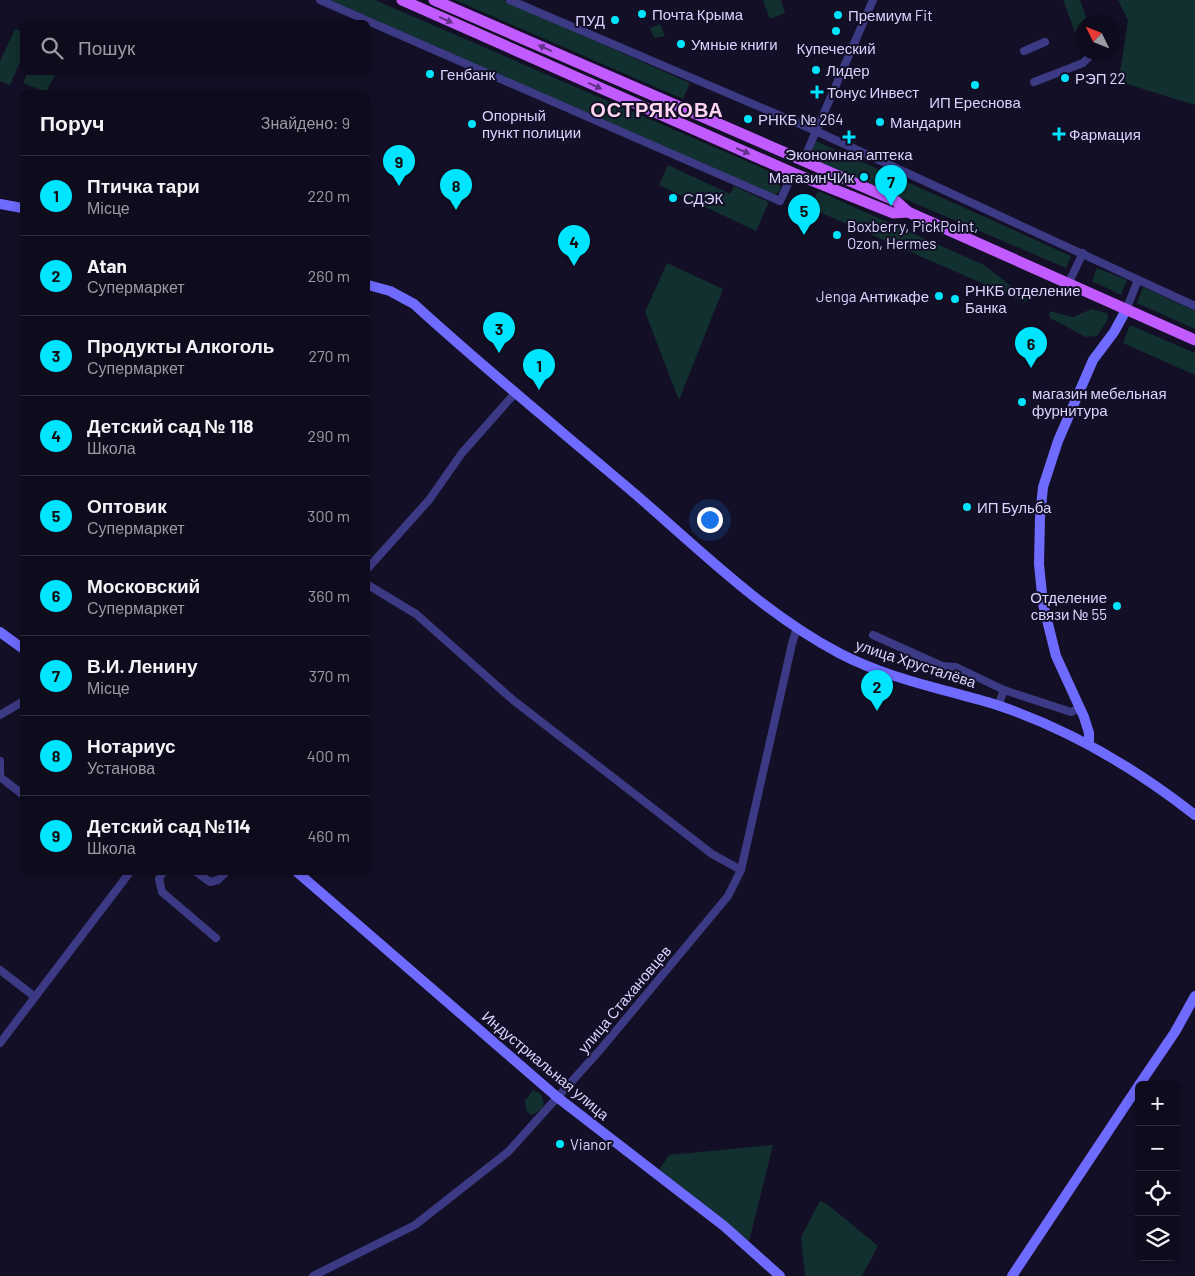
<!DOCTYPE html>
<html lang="uk">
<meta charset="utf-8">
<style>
:root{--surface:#0e0b1c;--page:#171425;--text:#f1f3f6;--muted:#9b9ba3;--line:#2e2b3b;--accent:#00e5ff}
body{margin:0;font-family:Barlow,sans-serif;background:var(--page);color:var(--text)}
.controls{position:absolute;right:15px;bottom:15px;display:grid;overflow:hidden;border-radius:8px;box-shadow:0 2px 12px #0003}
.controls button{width:45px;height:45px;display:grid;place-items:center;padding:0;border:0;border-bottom:1px solid var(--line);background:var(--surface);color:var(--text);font:25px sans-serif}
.compass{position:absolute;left:1075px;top:15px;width:45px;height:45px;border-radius:50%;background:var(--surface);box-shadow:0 2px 12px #0003;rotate:313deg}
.you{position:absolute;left:709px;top:519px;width:18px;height:18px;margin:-12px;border:4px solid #fff;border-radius:50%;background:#1a73e8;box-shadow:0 0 0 8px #1a73e833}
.badge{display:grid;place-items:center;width:32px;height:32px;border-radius:50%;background:var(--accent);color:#111;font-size:16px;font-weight:700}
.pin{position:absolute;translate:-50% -41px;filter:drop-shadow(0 1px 2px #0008)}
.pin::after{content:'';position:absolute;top:26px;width:18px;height:15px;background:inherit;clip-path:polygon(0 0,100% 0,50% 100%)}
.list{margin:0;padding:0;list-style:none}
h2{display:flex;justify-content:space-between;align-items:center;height:65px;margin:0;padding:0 20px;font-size:21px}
h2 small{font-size:16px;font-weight:400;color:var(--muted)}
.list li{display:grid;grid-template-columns:32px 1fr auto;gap:15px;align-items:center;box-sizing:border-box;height:80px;padding:0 20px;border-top:1px solid var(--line)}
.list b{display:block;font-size:19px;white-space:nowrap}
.list p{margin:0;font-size:16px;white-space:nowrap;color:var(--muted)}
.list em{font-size:16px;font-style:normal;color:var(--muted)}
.icon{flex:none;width:28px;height:28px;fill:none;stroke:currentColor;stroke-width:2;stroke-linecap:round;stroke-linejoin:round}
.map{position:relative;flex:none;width:1195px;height:1276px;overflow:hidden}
.search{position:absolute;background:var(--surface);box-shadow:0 2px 12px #0003;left:20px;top:20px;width:350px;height:55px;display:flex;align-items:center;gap:12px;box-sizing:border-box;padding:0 18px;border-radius:8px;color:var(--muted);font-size:19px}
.panel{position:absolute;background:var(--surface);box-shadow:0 2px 12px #0003;left:20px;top:90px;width:350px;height:785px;border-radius:8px}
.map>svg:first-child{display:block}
.green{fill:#12302f}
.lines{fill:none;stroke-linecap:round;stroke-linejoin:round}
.minor{stroke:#3d3a85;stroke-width:8}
.secondary{stroke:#6f6bff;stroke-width:10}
.primary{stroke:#c25bff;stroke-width:11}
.oneway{fill:#623188}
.poi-dot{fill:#00e5ff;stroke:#130f26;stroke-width:2}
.labels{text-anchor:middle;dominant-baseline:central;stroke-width:4;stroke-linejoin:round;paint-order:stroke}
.poi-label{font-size:15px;fill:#d9d4ff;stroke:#130f26;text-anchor:start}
.street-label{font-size:15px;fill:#d9d4ff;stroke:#130f26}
.district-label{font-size:20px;font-weight:bold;letter-spacing:1px;fill:#ffd6f0;stroke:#130f26}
</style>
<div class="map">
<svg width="1195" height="1276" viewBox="0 0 1195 1276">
<rect width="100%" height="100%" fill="#130f26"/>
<g class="green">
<path d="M330,0H375L769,171L781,188L777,194L773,195Z"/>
<path d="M455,0H503L690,83L683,99Z"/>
<path d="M763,0H781L785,13L770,19Z"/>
<path d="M1063,0H1080L1088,22H1082V36L1077,38Z"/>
<path d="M1118,0H1195V105L1127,84L1120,72L1128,20Z"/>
<path d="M660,24L665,36L654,38L650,28Z"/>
<path d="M15,29L22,32V58L10,85L0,81V61Z"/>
<path d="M27,73V72L56,73L46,92L23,83Z"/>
<path d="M816,141L1071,256L1066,268L809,158Z"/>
<path d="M668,165L730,194L734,186L769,202L756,231L659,185Z"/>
<path d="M818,191L984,265L1028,299L1025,302L810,208Z"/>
<path d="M667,263L723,289L679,400L645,312Z"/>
<path d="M1097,268L1127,280L1121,295L1092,281Z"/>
<path d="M1143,287L1195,311V329L1137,303Z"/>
<path d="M1092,309L1107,313L1108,319L1097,336L1086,337L1050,318L1049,311L1073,317Z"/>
<path d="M1130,325L1195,353V375L1123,343Z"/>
<path d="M533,1090L541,1094L544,1104L542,1109L532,1115L527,1112L525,1101Z"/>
<path d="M773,1145L749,1241L659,1170L669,1155Z"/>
<path d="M820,1201L827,1204L878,1246L862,1276H805L801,1237Z"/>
</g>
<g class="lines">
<g class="minor">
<path d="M320,0L780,201L793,173"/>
<path d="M510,0L816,131L1195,306"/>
<path d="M1024,51L1045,42"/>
<path d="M1034,82L1083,63L1094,52"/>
<path d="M803,161L873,0"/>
<path d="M1068,284L1083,253"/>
<path d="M1126,310L1138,280"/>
<path d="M368,568L429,500L462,453L516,392"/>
<path d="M368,585L416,614L513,700L712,854L741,870"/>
<path d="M873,635L942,666L956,667L1004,690L998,706"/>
<path d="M1004,690L1071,712L1080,708"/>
<path d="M0,715L22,702"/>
<path d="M0,761V778"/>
<path d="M0,777L22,794"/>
<path d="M163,872L159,879L162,892L216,938"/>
<path d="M196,872L210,882L218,880L226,872"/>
<path d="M0,970L35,997"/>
<path d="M0,1043L130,872"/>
<path d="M313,1276L415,1225L508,1152L600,1050L728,896L741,870L792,644L797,627"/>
</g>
<g class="secondary">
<path d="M0,204L22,208"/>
<path d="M368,285L390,291L414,304C485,369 560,430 634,493C699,549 763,613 839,653C888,679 945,689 997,705C1069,729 1135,768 1195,815"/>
<path d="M0,632L22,648"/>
<path d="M1089,745V733L1084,717L1056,656L1043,604L1039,564L1040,518L1043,487L1058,441L1093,360L1114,332L1126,310"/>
<path d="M297,872L557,1097L724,1226L780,1276"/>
<path d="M1139,1085L1175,1032L1195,996"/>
<path d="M1012,1276L1139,1085"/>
</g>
<g class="primary">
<path d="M402,0L793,173L893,213L908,212"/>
<path d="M434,0L896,201L908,212L1195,340"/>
</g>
</g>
<defs><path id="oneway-solid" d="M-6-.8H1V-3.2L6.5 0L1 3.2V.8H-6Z" transform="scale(1.25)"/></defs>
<g class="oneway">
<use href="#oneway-solid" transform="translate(446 20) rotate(24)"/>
<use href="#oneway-solid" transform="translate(545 48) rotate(-156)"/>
<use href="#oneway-solid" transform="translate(595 86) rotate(24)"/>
<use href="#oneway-solid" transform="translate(743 151) rotate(23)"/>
</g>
<g class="poi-dot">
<circle cx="642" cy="14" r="5"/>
<circle cx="838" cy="15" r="5"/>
<circle cx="615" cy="20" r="5"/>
<circle cx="836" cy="31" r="5"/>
<circle cx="681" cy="44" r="5"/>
<circle cx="816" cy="70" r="5"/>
<circle cx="430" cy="74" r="5"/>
<circle cx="1065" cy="78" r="5"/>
<circle cx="975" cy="85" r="5"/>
<path d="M814.5 84.5h5v5h5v5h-5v5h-5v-5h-5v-5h5z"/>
<circle cx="748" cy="119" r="5"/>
<circle cx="880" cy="122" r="5"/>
<circle cx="472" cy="124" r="5"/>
<path d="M1056.5 126.5h5v5h5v5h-5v5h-5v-5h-5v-5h5z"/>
<path d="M846.5 129.5h5v5h5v5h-5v5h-5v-5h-5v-5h5z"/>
<circle cx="864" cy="177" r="5"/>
<circle cx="673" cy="198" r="5"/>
<circle cx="837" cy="235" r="5"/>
<circle cx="939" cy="296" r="5"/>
<circle cx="955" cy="299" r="5"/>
<circle cx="1022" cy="402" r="5"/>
<circle cx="967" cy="507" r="5"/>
<circle cx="1117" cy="606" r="5"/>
<circle cx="560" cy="1144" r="5"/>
</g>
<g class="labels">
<g class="poi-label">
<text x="652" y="14">Почта Крыма</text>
<text x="848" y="15">Премиум Fit</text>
<text x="605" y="20" text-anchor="end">ПУД</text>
<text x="691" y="44">Умные книги</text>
<text x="836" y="48" text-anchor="middle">Купеческий</text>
<text x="826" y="70">Лидер</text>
<text x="440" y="74">Генбанк</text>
<text x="1075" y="78">РЭП 22</text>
<text x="827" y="92">Тонус Инвест</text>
<text x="975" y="102" text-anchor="middle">ИП Ереснова</text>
<text x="482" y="115">Опорный<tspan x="482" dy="17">пункт полиции</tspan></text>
<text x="758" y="119">РНКБ № 264</text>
<text x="890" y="122">Мандарин</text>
<text x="1069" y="134">Фармация</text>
<text x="849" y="154" text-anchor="middle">Экономная аптека</text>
<text x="854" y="177" text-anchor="end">МагазинЧИк</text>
<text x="683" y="198">СДЭК</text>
<text x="847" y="226">Boxberry, PickPoint,<tspan x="847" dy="17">Ozon, Hermes</tspan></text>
<text x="965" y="290">РНКБ отделение<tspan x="965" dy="17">Банка</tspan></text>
<text x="929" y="296" text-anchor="end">Jenga Антикафе</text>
<text x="1032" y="393">магазин мебельная<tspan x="1032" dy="17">фурнитура</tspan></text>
<text x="977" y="507">ИП Бульба</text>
<text x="1107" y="597" text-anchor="end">Отделение<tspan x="1107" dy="17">связи № 55</tspan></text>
<text x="570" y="1144">Vianor</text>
</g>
<g class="street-label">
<text transform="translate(916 663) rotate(18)">улица Хрусталёва</text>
<text transform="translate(624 999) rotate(-50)">улица Стахановцев</text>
<text transform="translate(546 1065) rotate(40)">Индустриальная улица</text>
</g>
<g class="district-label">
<text x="657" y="109">ОСТРЯКОВА</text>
</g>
</g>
</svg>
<div class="controls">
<button>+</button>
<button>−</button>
<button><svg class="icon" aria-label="locate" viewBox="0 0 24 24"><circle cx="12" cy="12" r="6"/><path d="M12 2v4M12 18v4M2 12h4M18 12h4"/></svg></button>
<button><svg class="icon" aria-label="layers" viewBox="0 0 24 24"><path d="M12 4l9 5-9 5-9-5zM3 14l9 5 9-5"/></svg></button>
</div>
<svg class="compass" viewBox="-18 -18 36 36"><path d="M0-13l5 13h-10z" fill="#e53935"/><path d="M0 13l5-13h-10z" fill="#9b9ba3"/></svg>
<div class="you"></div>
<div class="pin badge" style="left:539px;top:390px">1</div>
<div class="pin badge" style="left:877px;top:711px">2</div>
<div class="pin badge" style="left:499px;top:353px">3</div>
<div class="pin badge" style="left:574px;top:266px">4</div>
<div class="pin badge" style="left:804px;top:235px">5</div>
<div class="pin badge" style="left:1031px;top:368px">6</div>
<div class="pin badge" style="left:891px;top:206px">7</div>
<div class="pin badge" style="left:456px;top:210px">8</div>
<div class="pin badge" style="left:399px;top:186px">9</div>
<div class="search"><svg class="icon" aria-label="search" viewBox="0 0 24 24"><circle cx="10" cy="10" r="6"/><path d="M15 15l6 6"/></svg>Пошук</div>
<section class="panel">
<h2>Поруч<small>Знайдено: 9</small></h2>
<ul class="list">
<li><span class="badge">1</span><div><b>Птичка тари</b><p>Місце</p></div><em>220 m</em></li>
<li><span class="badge">2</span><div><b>Atan</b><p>Супермаркет</p></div><em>260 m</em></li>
<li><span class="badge">3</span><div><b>Продукты Алкоголь</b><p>Супермаркет</p></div><em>270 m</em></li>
<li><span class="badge">4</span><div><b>Детский сад № 118</b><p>Школа</p></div><em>290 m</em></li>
<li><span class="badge">5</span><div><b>Оптовик</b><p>Супермаркет</p></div><em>300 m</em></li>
<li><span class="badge">6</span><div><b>Московский</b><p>Супермаркет</p></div><em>360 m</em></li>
<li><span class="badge">7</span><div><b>В.И. Ленину</b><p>Місце</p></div><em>370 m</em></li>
<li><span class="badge">8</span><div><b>Нотариус</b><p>Установа</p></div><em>400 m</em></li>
<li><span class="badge">9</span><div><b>Детский сад №114</b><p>Школа</p></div><em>460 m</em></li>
</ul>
</section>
</div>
